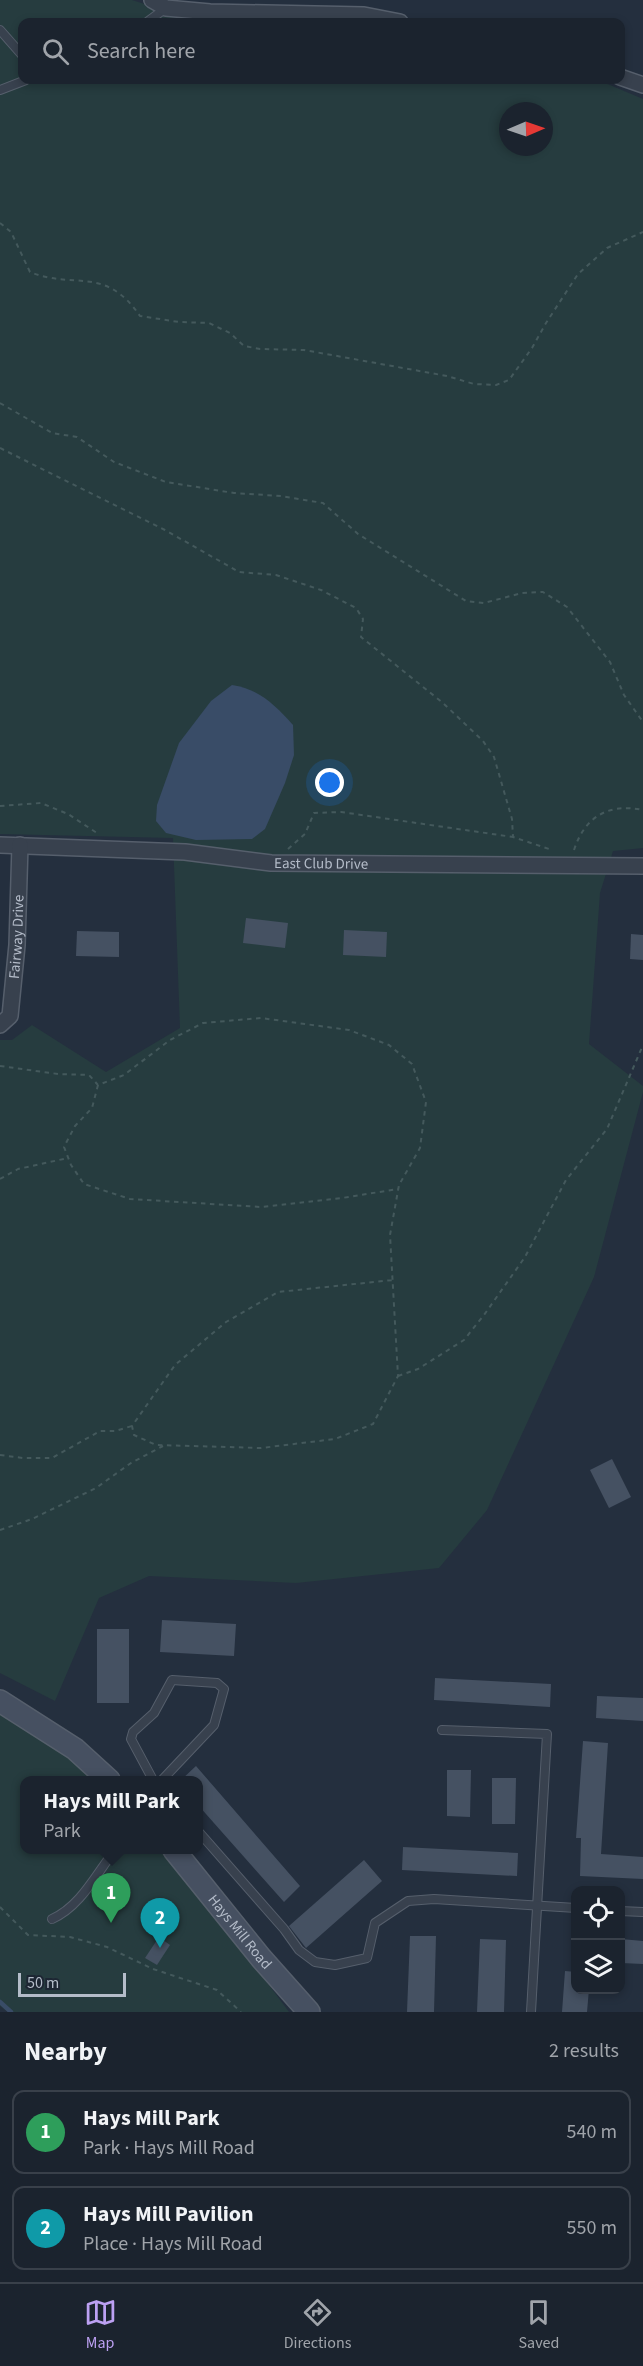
<!DOCTYPE html>
<meta charset="utf-8">
<style>
:root{--surface:#1b232e;--page:#242b36;--text:#f1f3f6;--muted:#a0a4aa;--line:#39404a;--accent:#bca0f2}
body{margin:0;font-family:"Source Sans 3",sans-serif;background:var(--page);color:var(--text)}
.controls{position:absolute;right:18px;bottom:18px;display:grid;overflow:hidden;border-radius:12px;box-shadow:0 3px 9px #0003}
.controls button{width:54px;height:54px;display:grid;place-items:center;padding:0;border:0;border-bottom:2px solid var(--line);background:var(--surface);color:var(--text);font:30px sans-serif}
.compass{position:absolute;left:499px;top:102px;width:54px;height:54px;border-radius:50%;background:var(--surface);box-shadow:0 3px 9px #0003;rotate:88deg}
.scale{position:absolute;left:18px;bottom:15px;width:108px;box-sizing:border-box;padding-left:6px;border:3px solid #b4bcc9;border-top:0;font-size:16px;line-height:21px;white-space:nowrap;color:#b4bcc9;-webkit-text-stroke:4px #1d2633;paint-order:stroke}
.you{position:absolute;left:330px;top:783px;width:21px;height:21px;margin:-15px;border:4px solid #fff;border-radius:50%;background:#1a73e8;box-shadow:0 0 0 9px #1a73e833}
.badge{display:grid;place-items:center;width:39px;height:39px;border-radius:50%;background:var(--accent);color:#fff;font-size:20px;font-weight:700}
.pin{position:absolute;translate:-50% -50px;filter:drop-shadow(0 2px 3px #0008)}
.pin::after{content:'';position:absolute;top:32px;width:21px;height:18px;background:inherit;clip-path:polygon(0 0,100% 0,50% 100%)}
.popup{position:absolute;left:20px;top:1776px;width:183px;height:78px;box-sizing:border-box;display:grid;place-content:center;border-radius:12px;background:var(--surface);filter:drop-shadow(0 2px 4px #0005);font-size:20px;white-space:nowrap;color:var(--muted)}
.popup b{font-size:22px;color:var(--text)}
.popup::after{content:'';position:absolute;left:50%;top:100%;margin-left:-12px;border:12px solid transparent;border-top-color:var(--surface)}
.list{margin:0;padding:0;list-style:none}
h2{display:flex;justify-content:space-between;align-items:center;height:78px;margin:0;padding:0 24px;font-size:26px}
h2 small{font-size:20px;font-weight:400;color:var(--muted)}
.list li{display:grid;grid-template-columns:39px 1fr auto;gap:18px;align-items:center;box-sizing:border-box;height:84px;margin:0 12px 12px;padding:0 12px;border:2px solid var(--line);border-radius:12px}
.list b{display:block;font-size:22px;white-space:nowrap}
.list p{margin:0;font-size:20px;white-space:nowrap;color:var(--muted)}
.list em{font-size:20px;font-style:normal;color:var(--muted)}
.icon{flex:none;width:33px;height:33px;fill:none;stroke:currentColor;stroke-width:2;stroke-linecap:round;stroke-linejoin:round}
.map{position:relative;flex:none;width:643px;height:2012px;overflow:hidden}
.search{position:absolute;background:var(--surface);box-shadow:0 3px 9px #0003;left:18px;right:18px;top:18px;height:66px;display:flex;align-items:center;gap:15px;box-sizing:border-box;padding:0 21px;border-radius:12px;color:var(--muted);font-size:22px}
.sheet{height:270px;background:var(--surface)}
nav{display:flex;justify-content:space-around;align-items:center;box-sizing:border-box;height:84px;border-top:2px solid var(--line);background:var(--surface);font-size:16px;color:var(--muted)}
nav a{display:grid;justify-items:center;gap:3px}
nav .on{color:var(--accent)}
.map>svg:first-child{display:block}
.green{fill:#263c3f;fill-rule:evenodd}
.water{fill:#394c67}
.lines{fill:none;stroke-linecap:round;stroke-linejoin:round}
.stream{stroke:#394c67;stroke-width:4.5}
.building{fill:#455162}
.lane-casing{stroke:#565f6c;stroke-width:10}
.street-casing{stroke:#565f6c;stroke-width:18}
.secondary-casing{stroke:#565f6c;stroke-width:24}
.path{stroke:#44595c;stroke-width:2;stroke-dasharray:4.5 4.5;stroke-linecap:butt}
.lane{stroke:#38414e;stroke-width:8}
.street{stroke:#38414e;stroke-width:15}
.secondary{stroke:#465061;stroke-width:21}
.labels{text-anchor:middle;dominant-baseline:central;stroke-width:6;stroke-linejoin:round;paint-order:stroke}
.street-label{font-size:15px;fill:#b4bcc9;stroke:#1d2633}
</style>
<div class="map">
<svg width="643" height="2012" viewBox="0 0 643 2012">
<rect width="100%" height="100%" fill="#242f3e"/>
<g class="green">
<path d="M0,0H132L200,22H209H22V80H598L643,99V848L613,851L600,893L589,1044L643,1086V1092L594,1277L487,1510L439,1568L296,1583L149,1576L99,1598L55,1701L0,1673V1040H12L32,1025L106,1072L180,1028L173,838L0,834ZM508,111H544V147H508Z"/>
<path d="M0,1704L103,1780H24V1850H169L289,2012H8L0,2006Z"/>
</g>
<path class="water" d="M232,685C259,689 275,705 293,725L294,755L285,783L265,829L252,839L196,840L166,833L156,821L157,805L179,743L211,701Z"/>
<g class="lines">
<path class="stream" d="M0,2002L11,2012"/>
</g>
<g class="building">
<path d="M246,918L288,923L285,948L243,943Z"/>
<path d="M344,930L387,932L386,957L343,955Z"/>
<path d="M77,931L119,932V957L76,956Z"/>
<path d="M631,934L643,935V960L630,959Z"/>
<path d="M612,1459L631,1497L609,1508L590,1470Z"/>
<path d="M162,1620L236,1624L234,1656L160,1652Z"/>
<rect x="97" y="1629" width="32" height="74"/>
<path d="M435,1678L551,1684L550,1707L434,1700Z"/>
<path d="M597,1696L643,1698V1721L596,1718Z"/>
<path d="M583,1741L608,1743L601,1854L643,1857V1879L580,1876L581,1838H576Z"/>
<path d="M196,1766L300,1886L284,1902L198,1805V1780H181Z"/>
<path d="M447,1770H471L470,1817L447,1816Z"/>
<path d="M492,1778H516L515,1824H492Z"/>
<path d="M403,1847L518,1853L517,1876L402,1870Z"/>
<path d="M364,1860L382,1881L306,1948L289,1926Z"/>
<path d="M410,1936H436L434,2012H407Z"/>
<path d="M159,1937L170,1945L157,1965L145,1958Z"/>
<path d="M480,1939L506,1940L504,2012H477Z"/>
<path d="M621,1939L643,1941V1964L621,1963Z"/>
<path d="M565,1971L576,1972V1989H589L587,2012H562Z"/>
</g>
<g class="lines">
<defs>
<g id="lane">
<path d="M147,22L166,8"/>
<path d="M0,30L22,55"/>
<path d="M0,90L26,80"/>
<path d="M442,1730L547,1734L531,2012"/>
<path d="M153,1780L131,1739L133,1732L154,1713L172,1680L217,1683L224,1689L214,1725L162,1780"/>
<path d="M198,1831L284,1929L299,1950L315,1962L335,1965L367,1958L375,1923L408,1901L434,1899L576,1908"/>
<path d="M620,1911L643,1912"/>
<path d="M52,1919C81,1906 96,1874 115,1850"/>
</g>
<g id="street">
<path d="M152,0L166,8L210,12L364,15L400,22"/>
<path d="M620,77L643,85"/>
<path id="s1" d="M0,845L185,852L271,863L643,866"/>
<path id="s2" d="M0,1025L10,1016L17,945L20,845"/>
</g>
<g id="secondary">
<path d="M0,1701L75,1749L109,1780"/>
<path id="s3" d="M174,1850L261,1958L309,2012"/>
</g>
</defs>
<use href="#lane" class="lane-casing"/>
<use href="#street" class="street-casing"/>
<use href="#secondary" class="secondary-casing"/>
<g class="path">
<path d="M0,223L11,232L30,272C75,290 105,265 140,316L179,322L209,323L230,333L244,346L260,349L304,350L447,376L474,384L496,385L509,380L532,348L546,323L578,274L607,248L643,232"/>
<path d="M0,403L52,433L77,437L114,462L166,482L234,493L281,496L323,503L358,534L466,601L484,603L522,593L543,592L567,607L610,662L624,695L643,722"/>
<path d="M0,448L165,530L239,572L276,575L321,590L356,608L363,619L361,637L443,703L483,741L494,757L512,819L513,837L552,850"/>
<path d="M0,806L41,803L68,814L97,833"/>
<path d="M288,849L305,834L314,813L341,812L513,837"/>
<path d="M574,850C585,816 609,803 643,810"/>
<path d="M0,1066L58,1074L89,1075L98,1085L124,1075L170,1040L203,1023L261,1018L349,1030L389,1045L412,1064L426,1102L420,1148L399,1185L390,1235L398,1376L373,1424L335,1439L261,1448L156,1445L134,1435L132,1426L175,1365L226,1322L278,1292L393,1280"/>
<path d="M98,1085L92,1108L75,1126L64,1147L71,1165L84,1184L130,1199L261,1207L342,1198L398,1189"/>
<path d="M0,1179L18,1169L68,1158"/>
<path d="M398,1376L418,1369L464,1340L484,1315L525,1257L566,1180L607,1129L643,1045"/>
<path d="M0,1455L23,1458H52L100,1431H115L132,1426"/>
<path d="M0,1530L32,1519L96,1488L131,1463L163,1446"/>
<path d="M0,1907L28,1935L70,1937L107,1947L153,1969L217,1990L241,2012"/>
</g>
<use href="#lane" class="lane"/>
<use href="#street" class="street"/>
<use href="#secondary" class="secondary"/>
</g>
<g class="labels">
<g class="street-label">
<text stroke="none"><textPath href="#s1" startOffset="322">East Club Drive</textPath></text>
<text stroke="none"><textPath href="#s2" startOffset="93">Fairway Drive</textPath></text>
<text stroke="none"><textPath href="#s3" startOffset="105">Hays Mill Road</textPath></text>
</g>
</g>
</svg>
<div class="controls">
<button><svg class="icon" aria-label="locate" viewBox="0 0 24 24"><circle cx="12" cy="12" r="6"/><path d="M12 2v4M12 18v4M2 12h4M18 12h4"/></svg></button>
<button><svg class="icon" aria-label="layers" viewBox="0 0 24 24"><path d="M12 4l9 5-9 5-9-5zM3 14l9 5 9-5"/></svg></button>
</div>
<svg class="compass" viewBox="-18 -18 36 36"><path d="M0-13l5 13h-10z" fill="#e53935"/><path d="M0 13l5-13h-10z" fill="#a0a4aa"/></svg>
<div class="scale">50 m</div>
<div class="you"></div>
<div class="pin badge" style="left:111px;top:1923px;background:#2e9e5b">1</div>
<div class="popup"><b>Hays Mill Park</b>Park</div>
<div class="pin badge" style="left:160px;top:1948px;background:#0f9aa8">2</div>
<div class="search"><svg class="icon" aria-label="search" viewBox="0 0 24 24"><circle cx="10" cy="10" r="6"/><path d="M15 15l6 6"/></svg>Search here</div>
</div>
<section class="sheet">
<h2>Nearby<small>2 results</small></h2>
<ul class="list">
<li><span class="badge" style="background:#2e9e5b">1</span><div><b>Hays Mill Park</b><p>Park · Hays Mill Road</p></div><em>540 m</em></li>
<li><span class="badge" style="background:#0f9aa8">2</span><div><b>Hays Mill Pavilion</b><p>Place · Hays Mill Road</p></div><em>550 m</em></li>
</ul>
</section>
<nav>
<a class="on"><svg class="icon" aria-label="map" viewBox="0 0 24 24"><path d="M3 6l6-2 6 2 6-2v14l-6 2-6-2-6 2zM9 4v14M15 6v14"/></svg>Map</a>
<a><svg class="icon" aria-label="directions" viewBox="0 0 24 24"><path d="M12 3l9 9-9 9-9-9zM9 14v-3h6M13 9l2 2-2 2"/></svg>Directions</a>
<a><svg class="icon" aria-label="saved" viewBox="0 0 24 24"><path d="M7 4h10v16l-5-4-5 4z"/></svg>Saved</a>
</nav>
